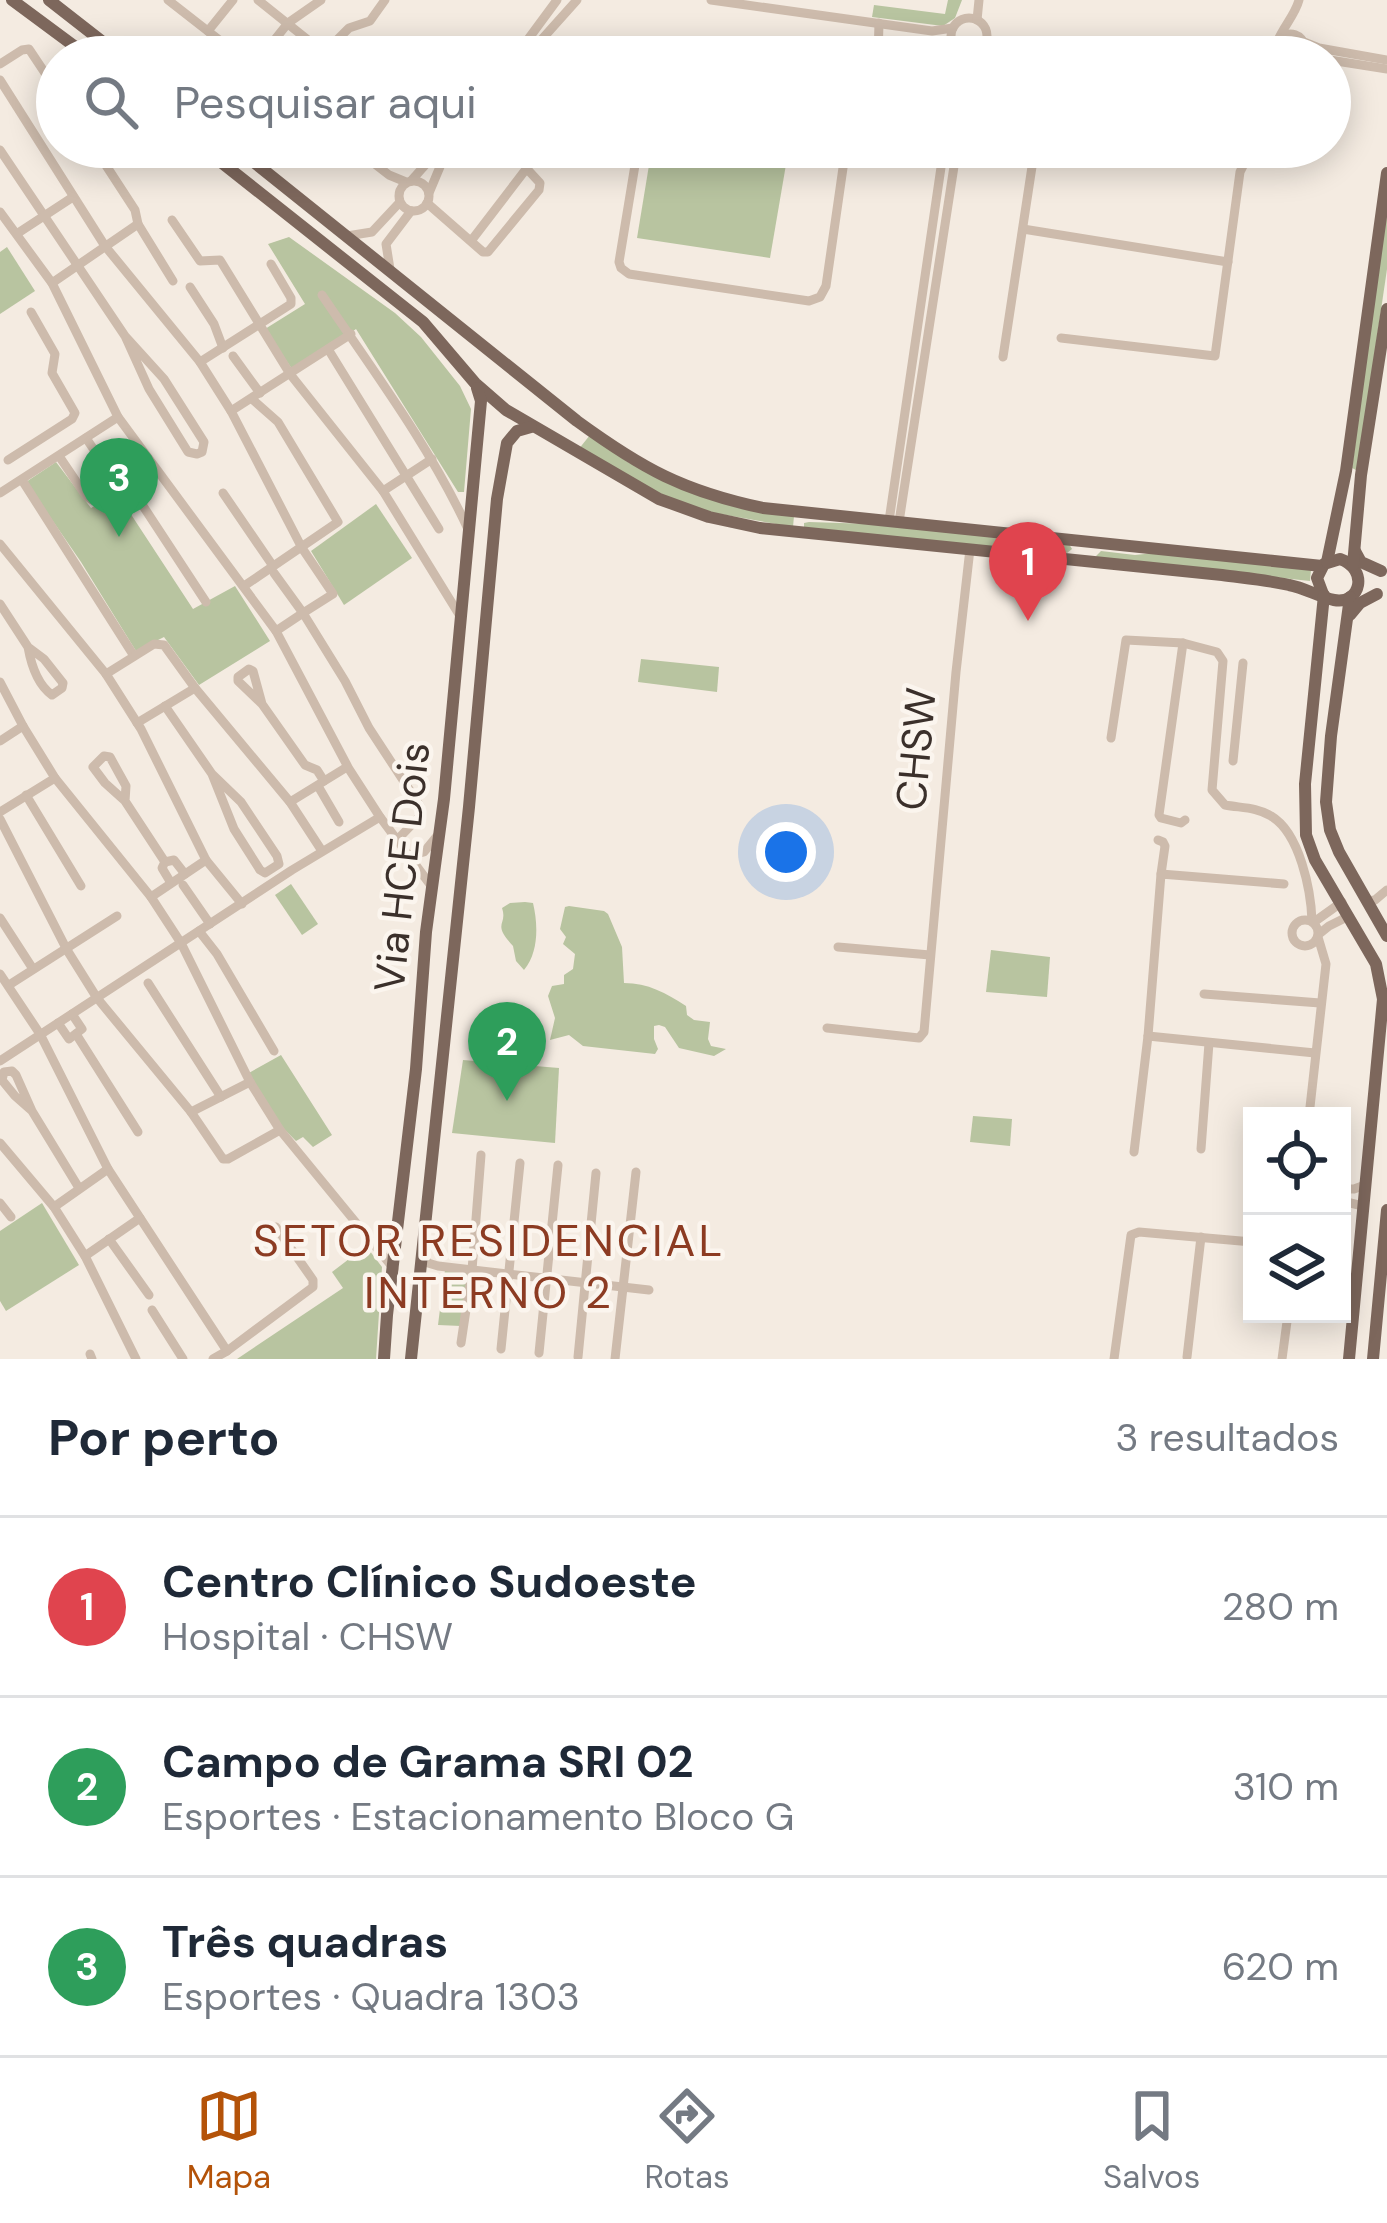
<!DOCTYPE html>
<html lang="pt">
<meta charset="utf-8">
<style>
:root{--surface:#fff;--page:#f6f6f7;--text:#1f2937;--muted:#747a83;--line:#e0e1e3;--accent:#b45309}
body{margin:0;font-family:"DM Sans",sans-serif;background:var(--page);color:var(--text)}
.controls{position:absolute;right:36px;bottom:36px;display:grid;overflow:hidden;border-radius:0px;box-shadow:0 6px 30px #0003}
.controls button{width:108px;height:108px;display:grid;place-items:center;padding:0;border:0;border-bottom:3px solid var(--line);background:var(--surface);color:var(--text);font:60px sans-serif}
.you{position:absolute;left:786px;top:852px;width:42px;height:42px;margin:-30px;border:9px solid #fff;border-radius:50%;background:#1a73e8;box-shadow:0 0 0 18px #1a73e833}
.badge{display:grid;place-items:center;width:78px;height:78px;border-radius:50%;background:var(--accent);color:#fff;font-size:39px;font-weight:700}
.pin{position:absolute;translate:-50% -99px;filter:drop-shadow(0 3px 6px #0008)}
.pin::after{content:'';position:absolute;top:63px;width:42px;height:36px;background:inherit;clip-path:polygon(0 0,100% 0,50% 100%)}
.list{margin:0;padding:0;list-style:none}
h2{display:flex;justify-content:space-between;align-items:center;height:156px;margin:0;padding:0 48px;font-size:51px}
h2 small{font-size:39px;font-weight:400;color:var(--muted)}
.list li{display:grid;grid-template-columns:78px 1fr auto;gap:36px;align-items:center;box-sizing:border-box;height:180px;padding:0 48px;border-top:3px solid var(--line)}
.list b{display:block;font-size:45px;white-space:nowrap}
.list p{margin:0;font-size:39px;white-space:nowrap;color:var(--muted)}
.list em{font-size:39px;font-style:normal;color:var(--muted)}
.icon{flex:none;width:66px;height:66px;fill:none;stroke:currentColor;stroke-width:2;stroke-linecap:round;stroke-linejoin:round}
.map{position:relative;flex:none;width:1387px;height:1359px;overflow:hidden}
.search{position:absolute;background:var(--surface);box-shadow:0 6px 30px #0003;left:36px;right:36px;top:36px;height:132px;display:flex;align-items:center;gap:30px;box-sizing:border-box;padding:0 42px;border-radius:66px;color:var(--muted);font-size:45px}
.sheet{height:696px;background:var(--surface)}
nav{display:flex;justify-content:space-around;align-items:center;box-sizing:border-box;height:168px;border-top:3px solid var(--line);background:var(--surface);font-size:33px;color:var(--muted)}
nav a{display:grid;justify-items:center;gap:6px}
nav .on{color:var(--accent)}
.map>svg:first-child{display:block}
.green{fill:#b8c4a0}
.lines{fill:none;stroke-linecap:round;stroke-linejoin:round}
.minor{stroke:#cdbbac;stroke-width:9}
.major{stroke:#7d675c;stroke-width:12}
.labels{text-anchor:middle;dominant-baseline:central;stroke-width:9;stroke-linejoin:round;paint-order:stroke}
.street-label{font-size:42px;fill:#3b302b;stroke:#fbf5ee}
.neighbourhood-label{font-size:45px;letter-spacing:3px;fill:#8c3b22;stroke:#fbf5ee}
</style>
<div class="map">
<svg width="1387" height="1359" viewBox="0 0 1387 1359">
<rect width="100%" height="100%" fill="#f4ebe1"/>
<g class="green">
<path d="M948,0H962L955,18L943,26L872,17L874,5L945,14Z"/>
<path d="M652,147H789L770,258L637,238Z"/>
<path d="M1387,198V269L1358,467L1356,470L1352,468Z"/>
<path d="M289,237L395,313L421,337L460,386L471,409L464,492H458L356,329L328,349L292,369L265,329L305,304L268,244Z"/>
<path d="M7,247L35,291L0,314V252Z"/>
<path d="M590,435L629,463L794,516L793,527L709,512L658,494L578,450Z"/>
<path d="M56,462L91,508L117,493L193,609L235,586L270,641L199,685L164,637L136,651L81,562L26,482Z"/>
<path d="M376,504L412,558L344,605L311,551Z"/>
<path d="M809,522L872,524L1069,544L1072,549L1067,553L1033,549L1014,551L804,528V523Z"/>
<path d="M1101,551L1135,555L1154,553L1311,570L1310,581L1098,559L1096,556Z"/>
<path d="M641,659L719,667L717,692L638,682Z"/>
<path d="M291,884L318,924L302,935L275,895Z"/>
<path d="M525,902L533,903C538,924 539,952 524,970L516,961L513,946C491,922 508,926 502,908L510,903Z"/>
<path d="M569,906L604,911L608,914L622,947L624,983C648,983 666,993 686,1006L687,1015L694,1020L710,1022L708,1039L711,1046L726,1049L714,1056L679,1048L665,1027L659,1025L654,1026V1039L658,1049L655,1054L583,1046L569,1035L550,1040L555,1018L548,996L552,986L564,984V975L573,969L575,954L563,944L566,937L560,929L565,907Z"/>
<path d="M991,950L1050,957L1047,997L986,992Z"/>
<path d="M281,1055L332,1135L313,1147L303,1137L296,1141L280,1125L247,1074Z"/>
<path d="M463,1060L559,1068L555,1143L452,1133Z"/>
<path d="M973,1116L1012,1119L1010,1146L970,1142Z"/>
<path d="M42,1203L79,1265L6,1311L0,1301V1231Z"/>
<path d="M366,1246L382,1267L376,1359H237L343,1288L332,1272Z"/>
<path d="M445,1270L469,1273L461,1326L438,1325Z"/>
</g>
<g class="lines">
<g class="minor">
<path d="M168,0L241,57"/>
<path d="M258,0L313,44L303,57"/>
<path d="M711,0L932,31L953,28"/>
<circle cx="969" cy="36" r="18"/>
<path d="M977,20L979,0"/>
<path d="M208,31L233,0"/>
<path d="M1280,37C1291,31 1301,34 1305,46L1303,57"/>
<path d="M1304,42L1319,48L1387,60"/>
<path d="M313,44L321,49L331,46L349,28L370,21L385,0"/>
<path d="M261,57L288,23L321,0"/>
<path d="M515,57L557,0"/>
<path d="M526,57L577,0"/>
<path d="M878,57L879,23"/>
<path d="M1276,57C1272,37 1294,20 1299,0"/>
<path d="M1330,60L1387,69"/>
<path d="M0,64L22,50L29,49L57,91"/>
<path d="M0,80L105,246L200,362L231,411L302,548L333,594L303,613L274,573"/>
<path d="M353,147L389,175L406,182"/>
<path d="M513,147L533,162"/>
<path d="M638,147L619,262L621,268L629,274L809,301L820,297L826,286L846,147"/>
<path d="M1156,147C1172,149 1190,156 1205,147"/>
<path d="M1206,147L1219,154L1230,155"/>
<path d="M1229,147L1230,155L1239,160L1249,154V147"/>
<path d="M542,149L553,152L558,147"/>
<path d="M0,150L125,336L164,379L204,442L202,452L197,454L188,452L149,389L125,336"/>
<path d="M442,162C457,164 460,158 469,147"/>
<circle cx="414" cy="196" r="15"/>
<path d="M411,181L441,147"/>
<path d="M429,193L442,162L453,147"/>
<path d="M427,203L483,252H488L539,190L540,183L528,170"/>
<path d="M0,212L52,283L118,417L276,631L349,769L380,817L432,887"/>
<path d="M172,220L200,261L220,260L290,374L383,491L460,616"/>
<path d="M138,224L173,281"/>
<path d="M1023,229L1228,262"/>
<path d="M18,233L73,197"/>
<path d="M347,236L372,232L400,202"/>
<path d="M471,241L543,147"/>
<path d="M390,269L386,244L411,211"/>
<path d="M52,283L138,224L135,210L94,147"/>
<path d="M190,287L214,324L223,348"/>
<path d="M322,295C374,372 429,445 468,529"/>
<path d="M1061,338L1215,356L1240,172L1249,154"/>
<path d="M328,349L439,529"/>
<path d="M233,356L260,393"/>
<path d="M1003,357L1035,147"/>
<path d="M200,362L291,304V298L271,264"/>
<path d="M231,411L351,334"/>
<path d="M86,438L113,478"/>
<path d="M59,456L86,496L92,500L151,463"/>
<path d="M8,460L72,419L75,413L52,373L55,354L31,312"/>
<path d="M22,480L134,656"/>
<path d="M126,480L206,602"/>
<path d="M383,491L432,459"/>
<path d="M0,493L118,417"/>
<path d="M223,493L273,566"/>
<path d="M889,521L944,147"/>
<path d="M899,522L957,147"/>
<path d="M0,544L106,674L141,729L206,860L242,904"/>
<path d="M244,586L338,522L278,422L252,399"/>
<path d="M0,604L28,647L44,659L63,683L62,688L52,695C38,685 31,664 28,647"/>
<path d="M276,631L303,613L345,681L369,728L420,806L421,815L397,840"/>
<path d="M1183,643L1159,815L1161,818L1181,823L1185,820"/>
<path d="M106,674L154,644L164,645L195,688L290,802L322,851"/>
<path d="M0,682L23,726L55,778L151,897L181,943L250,1082L280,1130L394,1269"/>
<path d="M262,704L253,671L249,669L238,677V681L262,704L305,765L317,770L324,781"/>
<path d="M165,706L212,774L241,802L277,856L279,864L265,873L260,870L234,829L212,774"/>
<path d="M137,723L195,688"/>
<path d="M1111,738L1126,640L1183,643L1217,652L1223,661L1212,790L1225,805C1241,808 1257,807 1271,816C1300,833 1311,891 1312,921"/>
<path d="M0,741L23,726"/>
<path d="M1233,761L1243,663"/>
<path d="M318,786L339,822"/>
<path d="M26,795L81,886"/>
<path d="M125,801L126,786L110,757L104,756L93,767L105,783L125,801L165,862"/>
<path d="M290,802L347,767"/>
<path d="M0,812L55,778"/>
<path d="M0,819L67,950L97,998L191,1112L223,1159H228L280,1130"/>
<path d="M1158,840L1163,842L1165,846L1161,874"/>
<path d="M408,856L424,852L437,836"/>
<path d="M171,883L162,868L165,862L174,860L185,874"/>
<path d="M183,885L210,924"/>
<path d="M151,897L206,860"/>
<path d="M1366,901L1375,900L1387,890"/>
<path d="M0,918L33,969"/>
<circle cx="1305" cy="933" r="13"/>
<path d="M1314,922L1342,902"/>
<path d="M199,931L217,954L274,1051"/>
<path d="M1319,934L1329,926L1349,916"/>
<path d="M838,947L930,955"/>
<path d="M0,974L40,1034L108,1169L227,1351L213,1359"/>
<path d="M148,983L221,1097"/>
<path d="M9,985L117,916"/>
<path d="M1204,994L1320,1003"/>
<path d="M58,1023L69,1039L82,1029L72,1014"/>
<path d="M827,1028L919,1038L924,1032L956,672L970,549"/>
<path d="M76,1034L138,1132"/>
<path d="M1148,1036L1315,1053"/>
<path d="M0,1061L292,870L380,817"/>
<path d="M32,1111L15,1096L2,1080L4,1072L12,1071L16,1075L32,1111L79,1188"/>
<path d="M191,1112L250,1082"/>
<path d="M1309,1116L1326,964L1318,937"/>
<path d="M0,1143L54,1207L85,1256L136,1359"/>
<path d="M1201,1149L1209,1043"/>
<path d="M1134,1152L1148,1036L1161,874L1284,884"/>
<path d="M1342,1189H1354L1365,1185"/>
<path d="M1342,1201L1363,1206"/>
<path d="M0,1203L11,1217"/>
<path d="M54,1207L108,1169"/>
<path d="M109,1239L149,1295"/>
<path d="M422,1254L428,1263L438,1266L649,1290"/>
<path d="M85,1256L140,1218"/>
<path d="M152,1310L183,1359"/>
<path d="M461,1343L472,1270L481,1155"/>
<path d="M501,1349L520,1163"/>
<path d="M227,1351L313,1287V1280L276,1227"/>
<path d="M539,1353L558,1165"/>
<path d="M90,1354L92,1359"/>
<path d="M578,1357L596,1173"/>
<path d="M1187,1357L1201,1237"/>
<path d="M615,1359L636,1172"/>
<path d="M1114,1359L1131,1235L1139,1232L1252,1242"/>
<path d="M1282,1359L1288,1314"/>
</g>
<g class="major">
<path d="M12,0L89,57"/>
<path d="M49,0L122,57"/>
<path d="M202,147L423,322L475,383L506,410L659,499L709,517L760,528L1222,575C1244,578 1267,580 1289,585C1305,588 1319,597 1334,600C1361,605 1369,569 1340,559L1324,564L1317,578L1323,594"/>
<path d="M235,147L577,421C643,469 683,491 763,508L1322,566"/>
<path d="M1355,551L1361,562L1381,571"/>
<path d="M1327,562L1346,471L1387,173"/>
<path d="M1353,565L1361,475L1387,309"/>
<path d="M1324,595L1305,784L1306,835L1315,860L1376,964L1383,999L1349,1359"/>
<path d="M1350,597L1331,736L1326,802L1330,830L1339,852L1387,936"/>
<path d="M1350,615L1360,603L1377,594"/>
<path d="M384,1359L387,1315L416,1069L426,932L444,799L481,401L477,388"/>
<path d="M411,1359L469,807L497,499L507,443L517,431L531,427"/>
<path d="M1373,1359L1387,1210"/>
</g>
</g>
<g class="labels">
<g class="street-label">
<text transform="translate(916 749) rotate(-85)">CHSW</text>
<text transform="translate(402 867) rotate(-84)">Via HCE Dois</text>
</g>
<g class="neighbourhood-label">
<text x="489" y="1240">SETOR RESIDENCIAL<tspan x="489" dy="52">INTERNO 2</tspan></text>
</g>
</g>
</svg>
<div class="controls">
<button><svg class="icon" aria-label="locate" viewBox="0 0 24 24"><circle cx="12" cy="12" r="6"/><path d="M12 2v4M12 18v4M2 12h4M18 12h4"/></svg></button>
<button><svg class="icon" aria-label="layers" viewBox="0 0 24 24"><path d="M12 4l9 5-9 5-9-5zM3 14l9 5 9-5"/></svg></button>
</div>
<div class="you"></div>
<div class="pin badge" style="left:1028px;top:621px;background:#e0444e">1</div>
<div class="pin badge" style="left:507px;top:1101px;background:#2e9e5b">2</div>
<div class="pin badge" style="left:119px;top:537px;background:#2e9e5b">3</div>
<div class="search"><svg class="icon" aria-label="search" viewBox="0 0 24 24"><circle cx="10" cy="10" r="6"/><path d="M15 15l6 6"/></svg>Pesquisar aqui</div>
</div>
<section class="sheet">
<h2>Por perto<small>3 resultados</small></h2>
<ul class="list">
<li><span class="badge" style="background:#e0444e">1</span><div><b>Centro Clínico Sudoeste</b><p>Hospital · CHSW</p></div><em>280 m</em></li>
<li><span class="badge" style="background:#2e9e5b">2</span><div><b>Campo de Grama SRI 02</b><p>Esportes · Estacionamento Bloco G</p></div><em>310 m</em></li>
<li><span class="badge" style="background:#2e9e5b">3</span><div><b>Três quadras</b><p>Esportes · Quadra 1303</p></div><em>620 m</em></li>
</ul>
</section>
<nav>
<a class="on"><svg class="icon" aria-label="map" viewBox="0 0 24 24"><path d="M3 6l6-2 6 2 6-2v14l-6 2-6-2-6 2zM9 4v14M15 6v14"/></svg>Mapa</a>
<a><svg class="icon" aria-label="directions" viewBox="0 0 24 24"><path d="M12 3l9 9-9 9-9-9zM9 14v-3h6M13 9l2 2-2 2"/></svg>Rotas</a>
<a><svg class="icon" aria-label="saved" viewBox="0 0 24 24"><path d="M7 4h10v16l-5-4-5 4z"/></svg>Salvos</a>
</nav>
